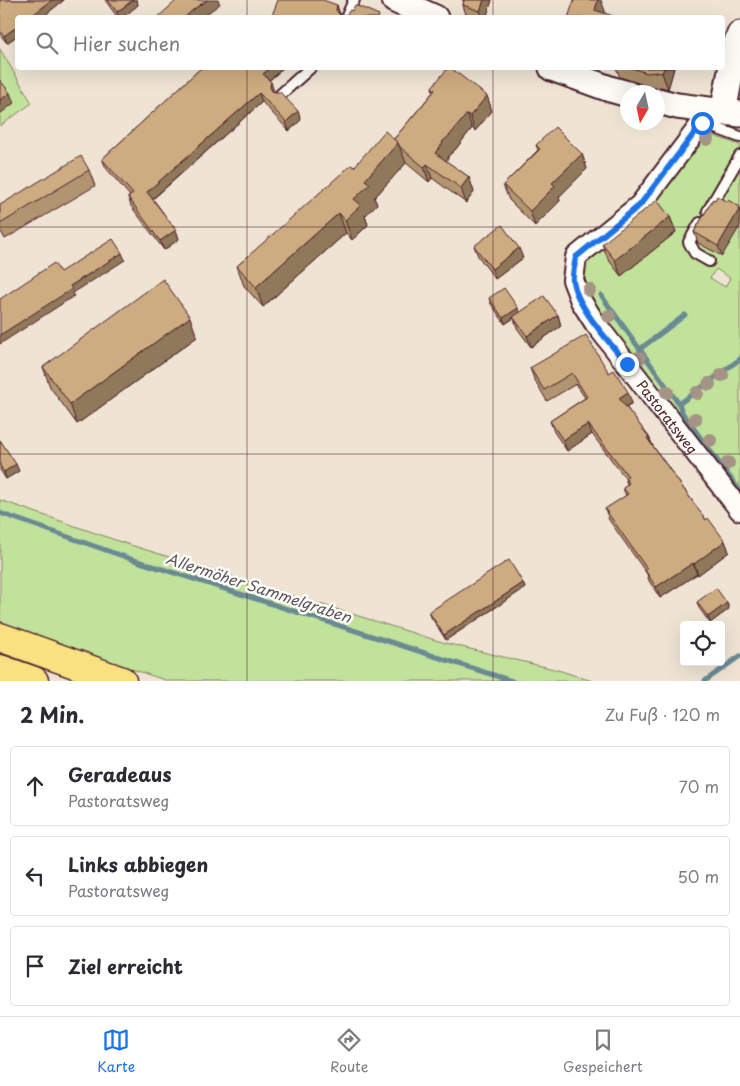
<!DOCTYPE html>
<html lang="de">
<meta charset="utf-8">
<style>
:root{--surface:#fff;--page:#f2f2f3;--text:#2b2b33;--muted:#7c7c81;--line:#e1e1e2;--accent:#1a73e8}
body{margin:0;font-family:"Playpen Sans",sans-serif;background:var(--page);color:var(--text)}
.controls{position:absolute;right:15px;bottom:15px;display:grid;overflow:hidden;border-radius:5px;box-shadow:0 5px 20px #0002}
.controls button{width:45px;height:45px;display:grid;place-items:center;padding:0;border:0;border-bottom:1px solid var(--line);background:var(--surface);color:var(--text);font:25px sans-serif}
.compass{position:absolute;left:620px;top:85px;width:45px;height:45px;border-radius:50%;background:var(--surface);box-shadow:0 5px 20px #0002;rotate:189deg}
.stop{position:absolute;width:15px;height:15px;margin:-11px;border:4px solid #1a73e8;border-radius:50%;background:#fff}
.stop.end{background:#1a73e8;border-color:#fff;box-shadow:0 1px 5px #0008}
.list{margin:0;padding:0;list-style:none}
h2{display:flex;justify-content:space-between;align-items:center;height:65px;margin:0;padding:0 20px;font-size:21px}
h2 small{font-size:16px;font-weight:400;color:var(--muted)}
.list li{display:grid;grid-template-columns:32px 1fr auto;gap:15px;align-items:center;box-sizing:border-box;height:80px;margin:0 10px 10px;padding:0 10px;border:1px solid var(--line);border-radius:5px}
.list b{display:block;font-size:19px;white-space:nowrap}
.list p{margin:0;font-size:16px;white-space:nowrap;color:var(--muted)}
.list em{font-size:16px;font-style:normal;color:var(--muted)}
.icon{flex:none;width:28px;height:28px;fill:none;stroke:currentColor;stroke-width:2;stroke-linecap:round;stroke-linejoin:round}
.map{position:relative;flex:none;width:740px;height:681px;overflow:hidden}
.search{position:absolute;background:var(--surface);box-shadow:0 5px 20px #0002;left:15px;right:15px;top:15px;height:55px;display:flex;align-items:center;gap:12px;box-sizing:border-box;padding:0 18px;border-radius:5px;color:var(--muted);font-size:19px}
.sheet{height:335px;background:var(--surface)}
nav{display:flex;justify-content:space-around;align-items:center;box-sizing:border-box;height:70px;border-top:1px solid var(--line);background:var(--surface);font-size:14px;color:var(--muted)}
nav a{display:grid;justify-items:center;gap:2px}
nav .on{color:var(--accent)}
.map>svg:first-child{display:block}
.green{fill:#c1e29a;stroke:#868062;fill-rule:evenodd}
.lines{fill:none;stroke-linecap:round;stroke-linejoin:round}
.stream{stroke:#6a8a93;stroke-width:5}
.service-casing{stroke:#4a1f2b;stroke-width:14}
.minor-casing{stroke:#4a1f2b;stroke-width:24}
.tertiary-casing{stroke:#4a1f2b;stroke-width:29}
.motorway-casing{stroke:#4a1f2b;stroke-width:31}
.service{stroke:#fdfcf7;stroke-width:10}
.minor{stroke:#fdfcf7;stroke-width:20}
.tertiary{stroke:#fdfcf7;stroke-width:25}
.motorway{stroke:#f9e181;stroke-width:28}
.tree{fill:#a59386}
.wall{fill:#b1946f;stroke:#4a1f2b}
.shaded-wall{fill:#90785a;stroke:#4a1f2b}
.building{fill:#ceac81;stroke:#4a1f2b}
.route{stroke:#1a73e8;stroke-width:6}
.grid{fill:none;stroke:#4a1f2b;stroke-width:1;stroke-opacity:0.55}
.labels{text-anchor:middle;dominant-baseline:central;stroke-width:5;stroke-linejoin:round;paint-order:stroke}
.street-label{font-size:14px;fill:#4a1f2b;stroke:#fdfcf7}
.water-label{font-size:15px;font-style:italic;fill:#5a555f;stroke:#fdfcf7}
</style>
<div class="map">
<svg width="740" height="681" viewBox="0 0 740 681">
<rect width="100%" height="100%" fill="#efe4d4"/>
<filter id="ink" filterUnits="userSpaceOnUse"><feTurbulence type="fractalNoise" baseFrequency=".02" numOctaves="2"/><feDisplacementMap in="SourceGraphic" scale="10" xChannelSelector="R" yChannelSelector="G"/><feConvolveMatrix kernelMatrix="1 2 1 2 8 2 1 2 1" color-interpolation-filters="sRGB"/></filter>
<g filter="url(#ink)">
<g class="green">
<path d="M0,49L32,103L0,126Z"/>
<path d="M705,133L740,145V504L583,291L579,274L584,260ZM716,269L730,278L725,287L710,278Z"/>
<path d="M0,500L121,542L445,643L558,670L592,681H168L37,638L0,624Z"/>
</g>
<g class="lines">
<g class="stream">
<path d="M601,295L679,404L683,414L740,491"/>
<path d="M640,349L685,315"/>
<path d="M679,404L740,359"/>
<path d="M0,513L134,560L512,681"/>
<path d="M705,681L740,656"/>
</g>
<defs>
<g id="service">
<path d="M346,18L354,0"/>
<path d="M280,95L310,68"/>
<path d="M702,123L740,137"/>
<path d="M708,211L740,156"/>
<path d="M700,223L689,242L695,253L709,261"/>
</g>
<g id="minor">
<path id="s1" d="M705,110L702,123L640,205L576,257L573,280L581,301L595,323L740,510"/>
</g>
<g id="tertiary">
<path d="M395,0L435,18"/>
<path d="M552,68L610,89L628,94"/>
<path d="M658,101L677,106L740,114"/>
<path d="M723,113L736,44L740,34"/>
</g>
<g id="motorway">
<path d="M0,637L122,681"/>
<path d="M0,669L34,681"/>
</g>
</defs>
<use href="#service" class="service-casing"/>
<use href="#minor" class="minor-casing"/>
<use href="#tertiary" class="tertiary-casing"/>
<use href="#motorway" class="motorway-casing"/>
<use href="#service" class="service"/>
<use href="#minor" class="minor"/>
<use href="#tertiary" class="tertiary"/>
<use href="#motorway" class="motorway"/>
</g>
<g class="tree">
<circle cx="707" cy="139" r="7"/>
<circle cx="589" cy="290" r="7"/>
<circle cx="609" cy="316" r="7"/>
<circle cx="639" cy="358" r="7"/>
<circle cx="722" cy="375" r="7"/>
<circle cx="709" cy="384" r="7"/>
<circle cx="667" cy="392" r="7"/>
<circle cx="697" cy="393" r="7"/>
<circle cx="695" cy="419" r="7"/>
<circle cx="710" cy="440" r="7"/>
<circle cx="728" cy="463" r="7"/>
</g>
<g class="wall">
<path d="M0,0H64L41,18H18V35L7,43L0,35Z"/>
<path d="M105,0H137L138,5L122,18H118Z"/>
<path d="M462,0H492L486,18H473L466,15L463,5L464,1Z"/>
<path d="M199,68H283L269,81L274,92L301,120L289,131L262,102L153,199L176,230L179,239L164,250L131,206L128,197L130,196L106,168L102,159L200,69Z"/>
<path d="M616,68H674L668,89L661,87L653,88L620,77Z"/>
<path d="M432,87L487,96L492,111L475,131L472,128L455,150L448,156V158L446,161L469,177L474,192L466,203L432,178L429,182L405,162L406,163L374,198L377,204L365,216L368,225L352,240L346,233L263,307L244,286L237,266L354,167L394,139L433,92Z"/>
<path d="M536,145L582,154L587,169L559,197L560,201L535,226L509,200L503,185L538,150Z"/>
<path d="M89,170L95,186L5,239L0,230V205Z"/>
<path d="M713,199L722,256L698,243L694,232Z"/>
<path d="M670,217L676,232L621,276L608,259L602,244Z"/>
<path d="M474,246L523,258L495,279L478,256Z"/>
<path d="M489,298L520,313L558,315L561,326L531,347L517,328L514,318L505,324L491,304Z"/>
<path d="M197,337L77,424L50,387L43,367Z"/>
<path d="M530,368L609,373L632,403L626,407L649,437L653,446L706,520L725,541L729,552L698,575L697,574L660,598L649,581L647,574L609,520L605,509L626,496L623,488L627,484L625,478L592,434L567,451L554,432L550,421L585,398L576,384L547,401L534,379Z"/>
<path d="M0,440L19,471L6,479L0,470Z"/>
<path d="M523,583L525,588L446,640L431,617L429,612Z"/>
<path d="M697,602L727,603L729,609L710,623L699,608Z"/>
</g>
<g class="shaded-wall">
<path d="M52,0H64L41,18H29Z"/>
<path d="M133,0H137L138,5L122,18H119L117,12Z"/>
<path d="M207,0H218L220,4L201,18H184L194,9Z"/>
<path d="M484,0H492L486,18H483L480,11Z"/>
<path d="M598,0H601L605,11L603,18L595,10Z"/>
<path d="M337,5L340,14L336,10Z"/>
<path d="M18,26V35L7,43L4,36Z"/>
<path d="M270,68H283L266,83L263,74Z"/>
<path d="M664,68H674L668,89L662,73Z"/>
<path d="M271,82L274,92L273,96L270,87Z"/>
<path d="M10,93L14,103L0,114V100Z"/>
<path d="M259,93L262,102L150,201L147,192Z"/>
<path d="M487,96L492,111L475,131L470,116Z"/>
<path d="M298,111L301,120L289,131L286,122Z"/>
<path d="M467,114L472,128L455,150L448,156V158L441,167L435,153L442,142Z"/>
<path d="M398,143L406,163L374,198L377,204L365,216L368,225L352,240L345,220L354,199L365,180Z"/>
<path d="M582,154L587,169L559,197L560,201L535,226L530,211L552,183Z"/>
<path d="M427,164L432,178L429,182L424,167Z"/>
<path d="M469,177L474,192L466,203L461,188Z"/>
<path d="M740,208V226L722,256L718,246Z"/>
<path d="M339,213L346,233L263,307L256,287Z"/>
<path d="M670,217L676,232L621,276L615,260Z"/>
<path d="M176,230L179,239L164,250L160,241Z"/>
<path d="M519,248L523,258L495,279L492,269Z"/>
<path d="M122,253L125,260L73,293L74,296L0,344V335L70,286Z"/>
<path d="M518,308L520,313L505,324L503,318Z"/>
<path d="M558,315L561,326L531,347L527,336Z"/>
<path d="M190,317L197,337L77,424L70,404Z"/>
<path d="M628,392L632,403L623,409L619,398Z"/>
<path d="M588,424L592,434L567,451L563,440Z"/>
<path d="M649,437L653,448L647,438Z"/>
<path d="M16,464L19,471L6,479L4,472Z"/>
<path d="M725,541L729,552L698,575L694,564Z"/>
<path d="M693,563L697,574L660,598L656,587Z"/>
<path d="M523,583L525,588L446,640L444,635Z"/>
<path d="M727,603L729,609L710,623L708,617Z"/>
</g>
<g class="building">
<path d="M0,0H52L29,18H18V26L4,36L0,31Z"/>
<path d="M108,0H133L117,12Z"/>
<path d="M177,0H207L194,9L184,18H157Z"/>
<path d="M278,0H323L337,5L336,10L340,15H346L350,10L352,11L355,5L379,15L378,18H271Z"/>
<path d="M464,0H484L480,11L463,5Z"/>
<path d="M574,0H598L595,10L619,18H568Z"/>
<path d="M201,68H270L263,74L271,82L270,87L272,91L275,92H280L298,111L286,122L259,93L147,192L176,230L160,241L128,197L133,194L102,159Z"/>
<path d="M448,68H451L487,96L470,116L467,114L450,135L442,142L443,143L435,153L469,177L461,188L427,164L424,167L400,147L398,143L394,139L435,90L432,87Z"/>
<path d="M632,68H664L662,73L656,72L647,73Z"/>
<path d="M0,80L10,93L0,100Z"/>
<path d="M555,127L582,154L552,183L555,186L530,211L503,185L540,149L536,145Z"/>
<path d="M385,131L398,143L365,180L370,184L354,199L361,205L345,220L339,213L256,287L237,266L351,165L354,167Z"/>
<path d="M81,156L89,170L0,224V205Z"/>
<path d="M717,196L727,202L728,200L740,207V208L718,246L694,232L713,199L715,200Z"/>
<path d="M657,200L670,217L615,260L602,244Z"/>
<path d="M502,225L519,248L492,269L474,246Z"/>
<path d="M113,239L122,253L70,286L72,289L0,335V299L54,263L60,272Z"/>
<path d="M163,279L190,317L70,404L43,367Z"/>
<path d="M504,288L518,308L503,318L489,298Z"/>
<path d="M544,296L558,315L527,336L513,317Z"/>
<path d="M586,335L609,373L614,370L628,392L619,398L649,437L647,438L706,520L708,518L725,541L694,564L693,563L656,587L645,570L647,569L605,509L628,494L623,488L629,483L625,478L628,476L588,424L563,440L550,421L587,397L572,373L544,390L530,368Z"/>
<path d="M0,440L16,464L4,472L0,466Z"/>
<path d="M509,560L523,583L444,635L429,612Z"/>
<path d="M716,588L727,603L708,617L697,602Z"/>
</g>
</g>
<g class="lines" filter="url(#ink)">
<path class="route" d="M627,364C611,344 576,306 573,281C572,274 575,264 576,257L640,205L702,123"/>
</g>
<path class="grid" d="M247,0V18M493,0V18M247,68V681M493,68V681M0,227H740M0,454H740"/>
<g class="labels">
<g class="street-label">
<text stroke="none"><textPath href="#s1" startOffset="389">Pastoratsweg</textPath></text>
</g>
<g class="water-label">
<text transform="translate(259 587) rotate(18)">Allermöher Sammelgraben</text>
</g>
</g>
</svg>
<div class="controls">
<button><svg class="icon" aria-label="locate" viewBox="0 0 24 24"><circle cx="12" cy="12" r="6"/><path d="M12 2v4M12 18v4M2 12h4M18 12h4"/></svg></button>
</div>
<svg class="compass" viewBox="-18 -18 36 36"><path d="M0-13l5 13h-10z" fill="#e53935"/><path d="M0 13l5-13h-10z" fill="#7c7c81"/></svg>
<div class="stop" style="left:702px;top:123px"></div>
<div class="stop end" style="left:627px;top:364px"></div>
<div class="search"><svg class="icon" aria-label="search" viewBox="0 0 24 24"><circle cx="10" cy="10" r="6"/><path d="M15 15l6 6"/></svg>Hier suchen</div>
</div>
<section class="sheet">
<h2>2 Min.<small>Zu Fuß · 120 m</small></h2>
<ul class="list">
<li><svg class="icon" aria-label="ahead" viewBox="0 0 24 24"><path d="M12 20V5M6 11l6-6 6 6"/></svg><div><b>Geradeaus</b><p>Pastoratsweg</p></div><em>70 m</em></li>
<li><svg class="icon" aria-label="left" viewBox="0 0 24 24"><path d="M17 20v-9H6M10 6l-5 5 5 5"/></svg><div><b>Links abbiegen</b><p>Pastoratsweg</p></div><em>50 m</em></li>
<li><svg class="icon" aria-label="arrive" viewBox="0 0 24 24"><path d="M6 21V4h12l-3 4 3 4H6"/></svg><div><b>Ziel erreicht</b></div></li>
</ul>
</section>
<nav>
<a class="on"><svg class="icon" aria-label="map" viewBox="0 0 24 24"><path d="M3 6l6-2 6 2 6-2v14l-6 2-6-2-6 2zM9 4v14M15 6v14"/></svg>Karte</a>
<a><svg class="icon" aria-label="directions" viewBox="0 0 24 24"><path d="M12 3l9 9-9 9-9-9zM9 14v-3h6M13 9l2 2-2 2"/></svg>Route</a>
<a><svg class="icon" aria-label="saved" viewBox="0 0 24 24"><path d="M7 4h10v16l-5-4-5 4z"/></svg>Gespeichert</a>
</nav>
